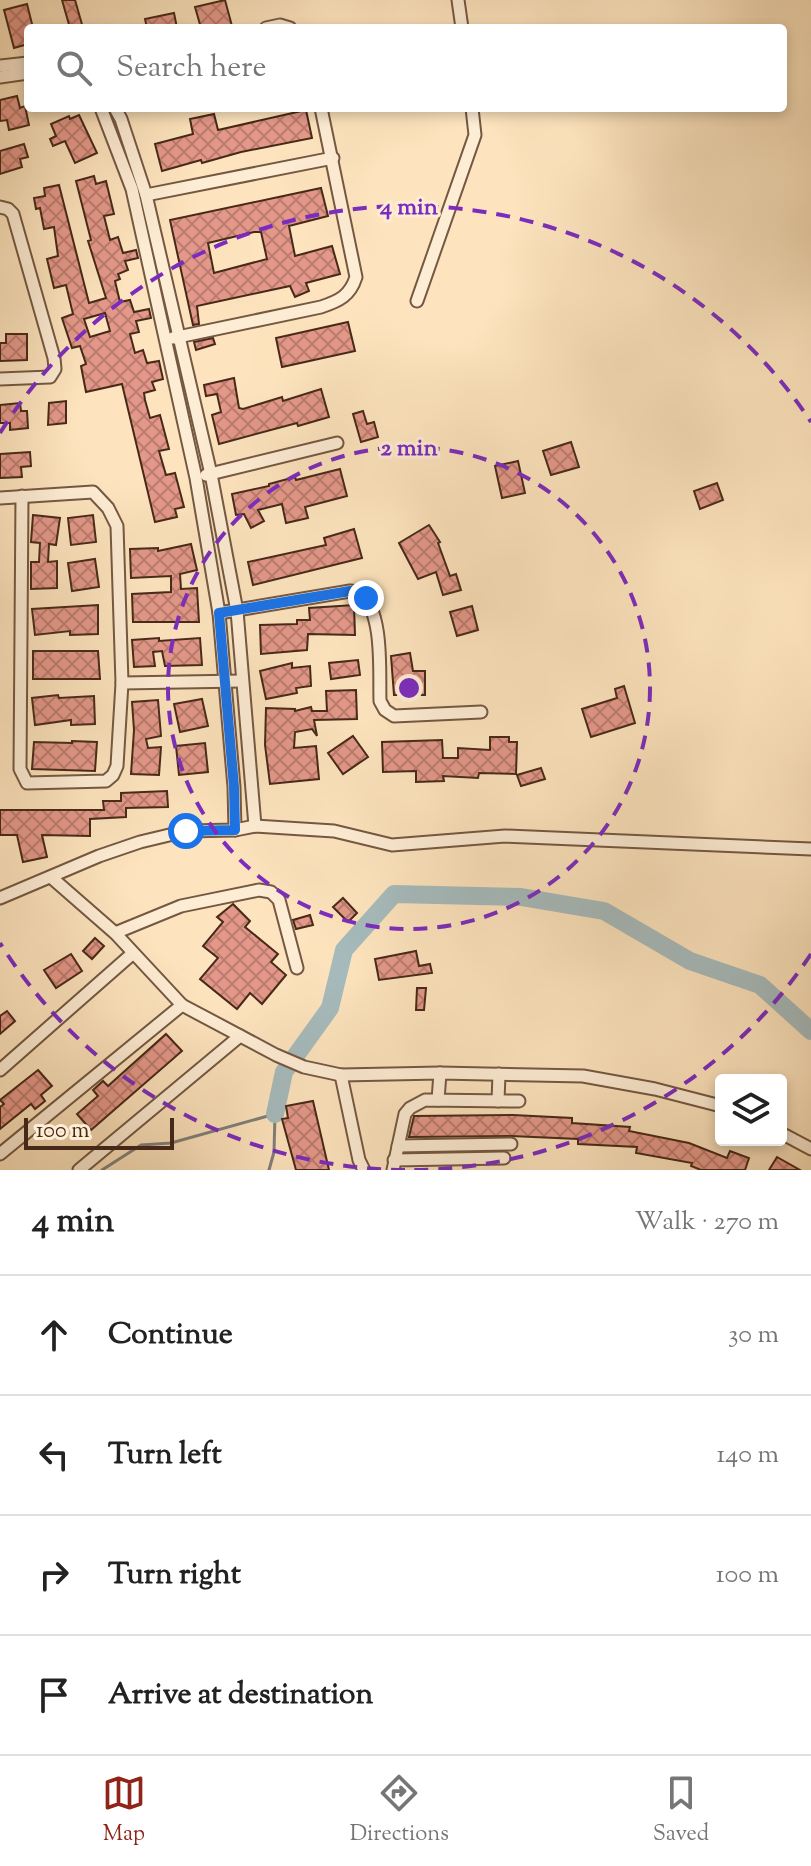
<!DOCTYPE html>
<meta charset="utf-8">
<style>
:root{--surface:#fff;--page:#f2f2f2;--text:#222;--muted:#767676;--line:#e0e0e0;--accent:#8f2418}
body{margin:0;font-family:"Sorts Mill Goudy",serif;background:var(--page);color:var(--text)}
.controls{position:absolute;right:24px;bottom:24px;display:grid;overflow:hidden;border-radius:8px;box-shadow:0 4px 12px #0003}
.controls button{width:72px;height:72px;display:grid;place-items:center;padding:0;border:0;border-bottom:2px solid var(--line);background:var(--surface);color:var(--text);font:40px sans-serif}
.scale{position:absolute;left:24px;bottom:20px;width:150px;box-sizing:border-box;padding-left:8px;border:4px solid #472918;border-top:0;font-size:22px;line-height:28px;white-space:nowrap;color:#472918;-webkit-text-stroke:6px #feedd5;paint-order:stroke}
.stop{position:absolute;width:24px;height:24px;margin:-18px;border:6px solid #1a73e8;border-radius:50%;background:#fff}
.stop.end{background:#1a73e8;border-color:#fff;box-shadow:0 2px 8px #0008}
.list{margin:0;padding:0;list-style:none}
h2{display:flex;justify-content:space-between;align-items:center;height:104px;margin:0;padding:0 32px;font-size:34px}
h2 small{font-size:26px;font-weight:400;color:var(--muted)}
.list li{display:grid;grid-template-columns:52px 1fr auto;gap:24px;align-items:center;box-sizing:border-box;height:120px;padding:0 32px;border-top:2px solid var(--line)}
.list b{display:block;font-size:30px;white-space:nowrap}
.list em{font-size:26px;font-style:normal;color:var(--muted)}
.icon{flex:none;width:44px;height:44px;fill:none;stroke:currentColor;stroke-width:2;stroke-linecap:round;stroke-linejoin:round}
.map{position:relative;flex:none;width:811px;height:1170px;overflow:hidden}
.search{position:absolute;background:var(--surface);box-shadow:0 4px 12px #0003;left:24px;right:24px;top:24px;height:88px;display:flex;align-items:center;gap:20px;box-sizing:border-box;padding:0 28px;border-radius:8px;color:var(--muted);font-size:30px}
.sheet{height:584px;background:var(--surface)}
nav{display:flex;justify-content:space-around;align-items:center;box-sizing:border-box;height:112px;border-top:2px solid var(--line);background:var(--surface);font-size:22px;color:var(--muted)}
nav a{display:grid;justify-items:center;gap:4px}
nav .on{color:var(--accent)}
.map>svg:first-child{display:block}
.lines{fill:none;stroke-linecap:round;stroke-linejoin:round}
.stream{stroke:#80817b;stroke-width:3}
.river{stroke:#a6bbbd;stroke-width:18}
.building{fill:url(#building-cross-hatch);stroke:#472918;stroke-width:2;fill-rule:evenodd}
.minor-casing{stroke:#745842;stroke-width:15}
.minor{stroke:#feedd5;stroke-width:11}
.route{stroke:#1a73e8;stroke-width:10}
.ring{fill:none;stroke:#7b2cbf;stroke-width:4;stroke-dasharray:14 10}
.centre{fill:#7b2cbf;stroke:#feedd5;stroke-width:4}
.ring-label{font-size:24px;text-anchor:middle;font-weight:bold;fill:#7b2cbf;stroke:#feedd5;stroke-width:6;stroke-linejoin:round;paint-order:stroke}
</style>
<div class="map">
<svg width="811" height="1170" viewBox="0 0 811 1170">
<defs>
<pattern id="building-cross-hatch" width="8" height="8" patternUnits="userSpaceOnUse" patternTransform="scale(2)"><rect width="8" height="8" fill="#e49889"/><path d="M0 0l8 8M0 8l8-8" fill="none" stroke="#bb7c6f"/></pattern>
</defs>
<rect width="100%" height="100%" fill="#fde4be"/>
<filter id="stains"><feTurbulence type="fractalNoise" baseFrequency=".0025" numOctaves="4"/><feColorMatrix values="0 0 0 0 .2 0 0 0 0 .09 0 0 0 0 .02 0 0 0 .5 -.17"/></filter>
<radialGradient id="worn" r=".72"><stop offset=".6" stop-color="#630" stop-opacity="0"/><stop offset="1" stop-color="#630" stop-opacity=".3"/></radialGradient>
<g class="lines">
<path class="stream" d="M102,1170L141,1145L171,1143L275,1114L274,1152L269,1170"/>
<path class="river" d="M275,1114L284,1072L330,1008L344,950L394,894L521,897L604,911L690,961L760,985L811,1031"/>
</g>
<g class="building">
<path d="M62,0H75L83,28H70Z"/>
<path d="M225,0L232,26L201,28L195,7Z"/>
<path d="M27,4L33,28H28V44L14,48L4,10Z"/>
<path d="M174,13L177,28H147L145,19Z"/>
<path d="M17,96L20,108L25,106L29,125L9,130L7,120L0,121V100Z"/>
<path d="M306,110L312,138L241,152L202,163L201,160L162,171L155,144L193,134L190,119L214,114L218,130Z"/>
<path d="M79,115L97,153L75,163L65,141L53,146L50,139L56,136L51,124L69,116L70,119Z"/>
<path d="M24,144L28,157L20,159L22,167L0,174V151Z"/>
<path d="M94,176L96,184L106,181L114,214L104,216L110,240L118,237L123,253L136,250L138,258L125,261L128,270L118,274L120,279L115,281L120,302L130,300L134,312L149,309L151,318L136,321L139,332L130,334L135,353L143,350L147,363L159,361L163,379L152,382L155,390L144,393L145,400L150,418L160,415L169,449L159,451L166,475L175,473L184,507L175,509L177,517L155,522L122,384L86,392L81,366L86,364L80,346L72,348L62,318L73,314L66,285L54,288L47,259L58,256L54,227L44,229L40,208L36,209L34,198L45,196L44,188L59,185L89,303L106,298L88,241L91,240L76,181ZM105,313L110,331L90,337L84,319Z"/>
<path d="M321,188L328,216L289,226L295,256L332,246L340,274L306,283L309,291L295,297L290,286L197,306L199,324L193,325L170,220ZM254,232H261L267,259L214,273L208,243Z"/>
<path d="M348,322L355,351L282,367L276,338Z"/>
<path d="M6,334H27V360L0,361V343H6Z"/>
<path d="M213,338L215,344L196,350L194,342Z"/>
<path d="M234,378L239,408L243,409L282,397L283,401L321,389L329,417L298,426L297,423L219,444L212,415L221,412L217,394L206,396L204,385Z"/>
<path d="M66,401V423L48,425L49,403Z"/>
<path d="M20,403L21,411H27L28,428L10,430V423H0V405Z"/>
<path d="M363,411L367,424L374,422L378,437L361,442L353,414Z"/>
<path d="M571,442L579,467L551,475L543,451Z"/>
<path d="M30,452L31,466L21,467L22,477L0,478V454Z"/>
<path d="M518,461L525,493L502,498L495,466Z"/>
<path d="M340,469L347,496L305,507L308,518L286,523L282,504L258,510L264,521L251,528L244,514L236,515L232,494L269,486V484L295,477L296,480Z"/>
<path d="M717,483L723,500L700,509L694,491Z"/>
<path d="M33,515L60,518L56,545L49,544L48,562L57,561V588L31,589V562H39L40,543L31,542Z"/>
<path d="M93,515L96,542L71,545L68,518Z"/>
<path d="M429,525L440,542L438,543L450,576L456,574L461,590L443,595L436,572L418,579L399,543Z"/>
<path d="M354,529L362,558L253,585L248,562L326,545L324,538Z"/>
<path d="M191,544L197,570L180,574L181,589L197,588L199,622H133L132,594L171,592V576L131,578L130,549L158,548V551Z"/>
<path d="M95,559L99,587L72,591L68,563Z"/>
<path d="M98,605V634L70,635V631L35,635L32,609Z"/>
<path d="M354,605L355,635L308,634L307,650L261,654L260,625L297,624V620H310L309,608Z"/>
<path d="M472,606L478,630L457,636L450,612Z"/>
<path d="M159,638V641L200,638L202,665L165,666L162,651L153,652L155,666L134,667L132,640Z"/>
<path d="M33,651H98L100,679H33Z"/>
<path d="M410,653L413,671H425V695H394L391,656Z"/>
<path d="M358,660L360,675L331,679L329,663Z"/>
<path d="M292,663V668L310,666L311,686L296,688L297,693L266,699L260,671Z"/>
<path d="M624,686L635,723L591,737L582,709L617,698L615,689Z"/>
<path d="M356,690L357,719L314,720L317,736L312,729L295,732L294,748L316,746L319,779L270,784L265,745L266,708L295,709V711L311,707L312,711H327L326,691Z"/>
<path d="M58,695L59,698L94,696L95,724L71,725V720L35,725L32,698Z"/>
<path d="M202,699L208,726L180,732L174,704Z"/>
<path d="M158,700L161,736L146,739L148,748L161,747L159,775L131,774L134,730L132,702Z"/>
<path d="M353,736L368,757L343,774L328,753Z"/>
<path d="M490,737H509V742H517L516,774L479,773L478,778L443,776L444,781L416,782V771L383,772L382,742L442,740L443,758H458V748L490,750Z"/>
<path d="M72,741L97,742L95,771L32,769L34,742L72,743Z"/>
<path d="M205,743L208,772L179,775L176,746Z"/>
<path d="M541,768L545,779L521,786L517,775Z"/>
<path d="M167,791L168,807L126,808V817L90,819V836L42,835L47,857L23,862L17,835H0V810H104L103,801H121V793Z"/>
<path d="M343,898L357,913L348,922L333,907Z"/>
<path d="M233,904L250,921L245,927L278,954L271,962L286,975L262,1004L250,993L237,1009L200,979L218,958L203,946L223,922L217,917Z"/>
<path d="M310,915L313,925L296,929L293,920Z"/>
<path d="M95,938L104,946L92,959L83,951Z"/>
<path d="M416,951L419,966L430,964L432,973L379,980L375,959Z"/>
<path d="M71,954L82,971L56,988L44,970Z"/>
<path d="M417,988H426L424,1010H416Z"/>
<path d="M7,1011L15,1021L0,1034V1016Z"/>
<path d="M166,1034L182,1051L91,1130L77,1114L98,1096L93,1090L103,1081L108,1086Z"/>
<path d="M38,1070L52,1086L41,1095L45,1101L35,1109L31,1104L0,1129V1107L4,1104L0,1100Z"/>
<path d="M313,1101L329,1170H296L282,1119L288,1118L286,1106Z"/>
<path d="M513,1115L572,1118V1123L630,1127L629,1131L689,1143L727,1158L730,1151L749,1158L745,1170H701L691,1166L692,1163L636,1153L637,1147L578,1144V1139L511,1136L409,1137L414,1116Z"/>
<path d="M777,1157L800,1170H769Z"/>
</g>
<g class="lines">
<defs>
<g id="minor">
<path d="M458,0L462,28"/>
<path d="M266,28L280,25L290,28"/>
<path d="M0,66L28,63"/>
<path d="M0,77L28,73"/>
<path d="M101,108L132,189L196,478L219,613L234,787L235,830"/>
<path d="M115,108L121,119L146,195L211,474L237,611L255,826"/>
<path d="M146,195L333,158"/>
<path d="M0,207L8,209L13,214L54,358L55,369L50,377L0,379"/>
<path d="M417,301L475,135L472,108"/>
<path d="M173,338L321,307C339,301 350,296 356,277L321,108"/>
<path d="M206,475L337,443"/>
<path d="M22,496L20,769L27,783L106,781L113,775L117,766L122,683"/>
<path d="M0,498L93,492L108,508L117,526L122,683L242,681"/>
<path d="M219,613L350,591L360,592C384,613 379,670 380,701L385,710L394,716L481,712"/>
<path d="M52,878L115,933L182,1005L276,1055L304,1067L341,1075L440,1073L583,1076L655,1089L721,1106"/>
<path d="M0,898L99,856L140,842L186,831L235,830L255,826L334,831L392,845L505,836L811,849"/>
<path d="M115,933L181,906L259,890L271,892L279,900L297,968"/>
<path d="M0,1070L132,954"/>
<path d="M341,1075L359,1160L364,1170"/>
<path d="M438,1100L440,1073"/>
<path d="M498,1101L499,1074"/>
<path d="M781,1133L811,1149"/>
<path d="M398,1146L511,1144"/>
<path d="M0,1154L182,1005"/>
<path d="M394,1160L504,1158"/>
<path d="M79,1170L240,1036"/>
<path d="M393,1170L405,1114L410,1108L425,1100L519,1101"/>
</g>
</defs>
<use href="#minor" class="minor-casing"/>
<use href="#minor" class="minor"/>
</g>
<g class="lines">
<path class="route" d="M186,831L235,830L234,787L219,613L350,591L360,592L366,598"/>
</g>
<g class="ring">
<circle cx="409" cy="688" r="241"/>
<path d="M811 954A482 482 0 0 1 413 1170M405 1170A482 482 0 0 1 0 943M0 433A482 482 0 0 1 811 422"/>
</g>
<circle cx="409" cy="688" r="12" class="centre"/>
<g class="ring-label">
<text x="409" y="214">4 min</text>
<text x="409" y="455">2 min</text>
</g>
<rect width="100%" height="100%" filter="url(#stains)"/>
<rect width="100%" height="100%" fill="url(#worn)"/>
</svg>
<div class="controls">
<button><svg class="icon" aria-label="layers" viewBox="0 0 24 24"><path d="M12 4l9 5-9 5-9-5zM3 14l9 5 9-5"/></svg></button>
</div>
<div class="scale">100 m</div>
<div class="stop" style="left:186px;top:831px"></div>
<div class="stop end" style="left:366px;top:598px"></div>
<div class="search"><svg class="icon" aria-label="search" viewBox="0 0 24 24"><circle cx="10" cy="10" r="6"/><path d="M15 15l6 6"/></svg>Search here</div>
</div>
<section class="sheet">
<h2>4 min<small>Walk · 270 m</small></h2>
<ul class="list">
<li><svg class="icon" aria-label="ahead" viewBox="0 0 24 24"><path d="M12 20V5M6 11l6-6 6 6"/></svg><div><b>Continue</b></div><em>30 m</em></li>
<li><svg class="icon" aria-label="left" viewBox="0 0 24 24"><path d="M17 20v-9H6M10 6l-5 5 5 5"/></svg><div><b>Turn left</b></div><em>140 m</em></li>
<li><svg class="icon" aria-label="right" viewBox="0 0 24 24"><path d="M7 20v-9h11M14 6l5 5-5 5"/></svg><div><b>Turn right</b></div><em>100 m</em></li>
<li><svg class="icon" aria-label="arrive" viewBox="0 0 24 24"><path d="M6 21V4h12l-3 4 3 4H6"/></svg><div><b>Arrive at destination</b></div></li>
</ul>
</section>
<nav>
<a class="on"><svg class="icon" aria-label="map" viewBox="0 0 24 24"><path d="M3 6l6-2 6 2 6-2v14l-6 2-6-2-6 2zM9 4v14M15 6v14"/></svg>Map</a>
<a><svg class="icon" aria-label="directions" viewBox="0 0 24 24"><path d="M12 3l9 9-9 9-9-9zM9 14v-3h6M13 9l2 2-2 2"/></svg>Directions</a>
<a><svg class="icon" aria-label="saved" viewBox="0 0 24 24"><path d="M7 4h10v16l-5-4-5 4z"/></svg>Saved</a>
</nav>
